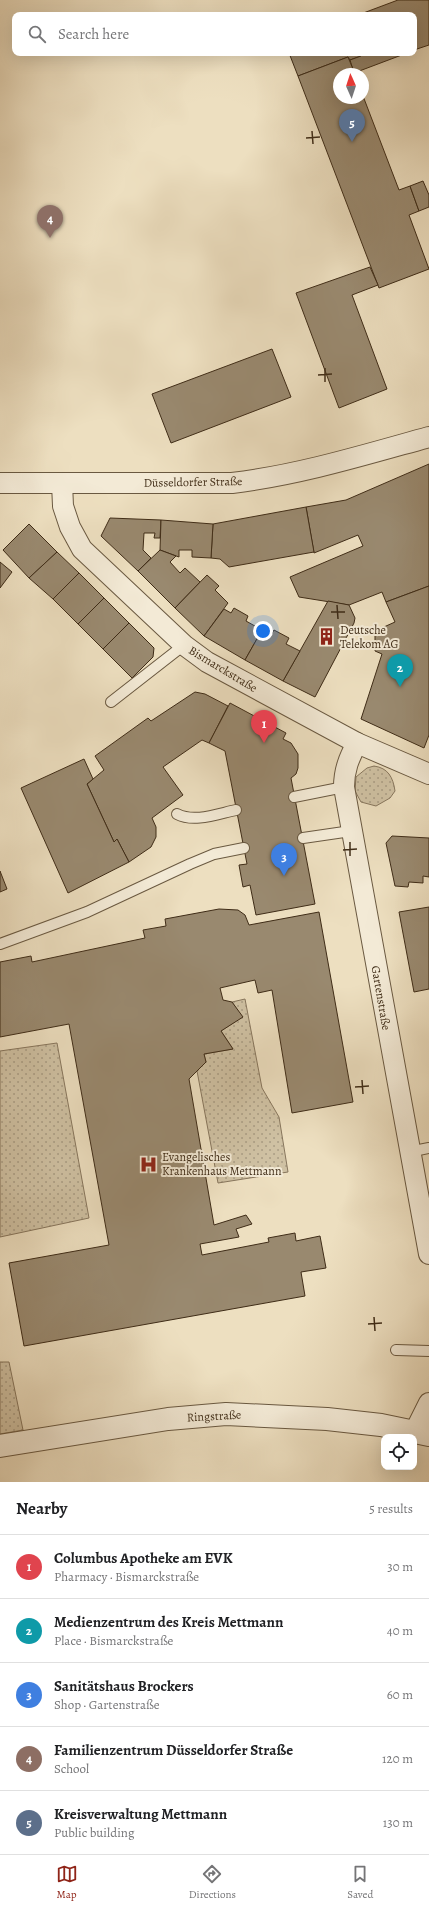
<!DOCTYPE html>
<meta charset="utf-8">
<style>
:root{--surface:#fff;--page:#f2f2f2;--text:#202124;--muted:#757577;--line:#e0e0e0;--accent:#8f2418}
body{margin:0;font-family:Alegreya,serif;background:var(--page);color:var(--text)}
.controls{position:absolute;right:12px;bottom:12px;display:grid;overflow:hidden;border-radius:8px;box-shadow:0 4px 16px #0002}
.controls button{width:36px;height:36px;display:grid;place-items:center;padding:0;border:0;border-bottom:1px solid var(--line);background:var(--surface);color:var(--text);font:20px sans-serif}
.compass{position:absolute;left:333px;top:68px;width:36px;height:36px;border-radius:50%;background:var(--surface);box-shadow:0 4px 16px #0002;rotate:357deg}
.you{position:absolute;left:263px;top:631px;width:14px;height:14px;margin:-10px;border:3px solid #fff;border-radius:50%;background:#1a73e8;box-shadow:0 0 0 6px #1a73e833}
.badge{display:grid;place-items:center;width:26px;height:26px;border-radius:50%;background:var(--accent);color:#fff;font-size:13px;font-weight:700}
.pin{position:absolute;translate:-50% -33px;filter:drop-shadow(0 1px 2px #0008)}
.pin::after{content:'';position:absolute;top:21px;width:14px;height:12px;background:inherit;clip-path:polygon(0 0,100% 0,50% 100%)}
.list{margin:0;padding:0;list-style:none}
h2{display:flex;justify-content:space-between;align-items:center;height:52px;margin:0;padding:0 16px;font-size:17px}
h2 small{font-size:13px;font-weight:400;color:var(--muted)}
.list li{display:grid;grid-template-columns:26px 1fr auto;gap:12px;align-items:center;box-sizing:border-box;height:64px;padding:0 16px;border-top:1px solid var(--line)}
.list b{display:block;font-size:15px;white-space:nowrap}
.list p{margin:0;font-size:13px;white-space:nowrap;color:var(--muted)}
.list em{font-size:13px;font-style:normal;color:var(--muted)}
.icon{flex:none;width:22px;height:22px;fill:none;stroke:currentColor;stroke-width:2;stroke-linecap:round;stroke-linejoin:round}
.map{position:relative;flex:none;width:429px;height:1482px;overflow:hidden}
.search{position:absolute;background:var(--surface);box-shadow:0 4px 16px #0002;left:12px;right:12px;top:12px;height:44px;display:flex;align-items:center;gap:10px;box-sizing:border-box;padding:0 14px;border-radius:8px;color:var(--muted);font-size:15px}
.sheet{height:372px;background:var(--surface)}
nav{display:flex;justify-content:space-around;align-items:center;box-sizing:border-box;height:56px;border-top:1px solid var(--line);background:var(--surface);font-size:11px;color:var(--muted)}
nav a{display:grid;justify-items:center;gap:2px}
nav .on{color:var(--accent)}
.map>svg:first-child{display:block}
.grass{fill:url(#grass-dots);stroke:#87765d}
.building{fill:#99896f;stroke:#3f2c17}
.lines{fill:none;stroke-linecap:round;stroke-linejoin:round}
.service-casing{stroke:#6a5941;stroke-width:12}
.minor-casing{stroke:#6a5941;stroke-width:22}
.tertiary-casing{stroke:#6a5941;stroke-width:24}
.service{stroke:#f3ead6;stroke-width:10}
.minor{stroke:#f3ead6;stroke-width:20}
.tertiary{stroke:#f3ead6;stroke-width:22}
.ticks{fill:none;stroke:#3f2c17;stroke-width:1.5}
.labels{text-anchor:middle;dominant-baseline:central;stroke-width:4;stroke-linejoin:round;paint-order:stroke}
.street-label{font-size:12px;fill:#3f2c17;stroke:#f3ead6}
.poi-label{font-size:12px;fill:#3f2c17;stroke:#f3ead6;text-anchor:start}
</style>
<div class="map">
<svg width="429" height="1482" viewBox="0 0 429 1482">
<defs>
<pattern id="grass-dots" width="8" height="8" patternUnits="userSpaceOnUse"><rect width="8" height="8" fill="#cfc1a3"/><path d="M2 2h.1M6 6h.1" fill="none" stroke="#a99d84" stroke-width="1.8" stroke-linecap="round"/></pattern>
</defs>
<rect width="100%" height="100%" fill="#eddfc0"/>
<filter id="stains"><feTurbulence type="fractalNoise" baseFrequency=".005" numOctaves="4"/><feColorMatrix values="0 0 0 0 .2 0 0 0 0 .09 0 0 0 0 .02 0 0 0 .5 -.17"/></filter>
<radialGradient id="worn" r=".72"><stop offset=".6" stop-color="#630" stop-opacity="0"/><stop offset="1" stop-color="#630" stop-opacity=".3"/></radialGradient>
<g class="grass">
<path d="M374,766C388,768 393,777 395,791L390,798L376,806L361,802L355,791L356,777L367,768Z"/>
<path d="M245,999L262,1088L279,1117L288,1172L218,1183L197,1071L206,1062L204,1054L233,1049L221,1031L242,1017L232,1002Z"/>
<path d="M57,1043L89,1218L0,1237V1051Z"/>
<path d="M0,1362H9L23,1430L0,1434Z"/>
</g>
<g class="building">
<path d="M398,0H429V45L414,50V15H358Z"/>
<path d="M289,53H360L361,56L350,60L348,57L298,76Z"/>
<path d="M360,53H407L354,73L350,60L361,56Z"/>
<path d="M348,57L355,74H339V98H363V96L399,190L410,186L419,211L409,215L429,269L379,288L298,76Z"/>
<path d="M423,181L429,195V207L419,211L410,186Z"/>
<path d="M370,267L378,285L352,295L387,389L339,408L296,293Z"/>
<path d="M272,349L291,397L171,443L152,394Z"/>
<path d="M429,464V586L386,602L382,592L349,605L299,597L290,577L363,546L358,535L314,553L306,507L346,500Z"/>
<path d="M306,507L314,552L229,567L220,559L211,558L213,524Z"/>
<path d="M110,518L161,520L160,538H154L155,533H144L143,550L151,558L138,571L101,536Z"/>
<path d="M161,520L213,524L211,558L192,557V550H179V557L160,550Z"/>
<path d="M29,524L57,552L29,578L3,550Z"/>
<path d="M160,550L176,556L170,562L180,573L185,568L200,582L175,608L138,571Z"/>
<path d="M57,552L79,573L53,599L29,578Z"/>
<path d="M0,562L12,572L0,588Z"/>
<path d="M79,573L104,598L78,624L53,599Z"/>
<path d="M207,575L219,586L215,590L228,603L204,636L175,608Z"/>
<path d="M429,586V735L424,748L361,719L382,654L375,651V631L395,622L386,602Z"/>
<path d="M104,598L129,623L103,649L78,624Z"/>
<path d="M328,601L349,605L355,618L354,623L315,697L283,681Z"/>
<path d="M234,608L248,616L246,621L262,630L245,660L204,636L224,609L231,613Z"/>
<path d="M129,623L154,648L153,657L132,678L103,649Z"/>
<path d="M262,630L271,635L274,630L289,638L286,644L300,651L283,681L245,660Z"/>
<path d="M195,692L205,694L228,706L209,743L202,740L163,767L183,795L152,818L156,827V837L151,847L129,862L117,839L114,842L87,784L104,770L95,756L148,718L151,721Z"/>
<path d="M230,703L286,733L283,739L291,743L298,754V768L296,774L291,778L315,904L256,915L250,885L243,887L239,865L247,864L225,751L209,743Z"/>
<path d="M84,759L93,779L87,784L114,842L117,839L129,862L68,893L21,788Z"/>
<path d="M392,836L429,838V877L423,876V883L409,882L408,887L395,886L386,843Z"/>
<path d="M0,871L7,889L0,892Z"/>
<path d="M429,907V989L414,992L399,912Z"/>
<path d="M219,909L238,910L245,915L249,925L319,912L353,1102L292,1113L272,990L258,993L255,980L220,988L223,1000L232,1002L243,1017L221,1031L233,1049L204,1054L206,1062L189,1079L214,1225L246,1215L252,1224L236,1229L239,1237L200,1244L202,1255L269,1242L268,1238L295,1233L296,1241L320,1236L326,1268L301,1272L305,1296L24,1346L9,1263L109,1245L69,1024L0,1037V962L31,956L32,962L145,938L143,930L166,926L165,919Z"/>
</g>
<g class="lines">
<defs>
<g id="service">
<path d="M111,702L184,645"/>
<path d="M294,797L344,787"/>
<path d="M177,814C194,823 217,814 236,810"/>
<path d="M303,838L351,831"/>
<path d="M0,944L87,912L190,864L214,854L244,848"/>
<path d="M409,1152L429,1148"/>
<path d="M396,1350L429,1351"/>
</g>
<g id="minor">
<path d="M0,483H232C299,475 364,455 429,437"/>
<path d="M62,483L63,506L70,527L82,549L184,645L207,662L357,743L429,774"/>
<path d="M357,743C349,758 344,770 344,787L429,1254"/>
<path d="M415,1431L429,1403"/>
</g>
<path id="tertiary" d="M0,1446L168,1419L226,1414L327,1419L381,1425L429,1435"/>
</defs>
<use href="#service" class="service-casing"/>
<use href="#minor" class="minor-casing"/>
<use href="#tertiary" class="tertiary-casing"/>
<use href="#service" class="service"/>
<use href="#minor" class="minor"/>
<use href="#tertiary" class="tertiary"/>
</g>
<path class="ticks" d="M312,131L313,144M306,138L320,137M325,368V382M318,375L332,374M337,605L338,619M331,612H345M350,842V856M343,850L357,849M362,1080L363,1094M355,1087L369,1086M374,1317L375,1331M368,1324L382,1323"/>
<defs>
<symbol id="building-bare" viewBox="-9 -9 18 18"><path d="M-4-6H4V6H1V3H-1V6H-4ZM-2.5-4.3h1.7v1.8h-1.7ZM.8-4.3h1.7v1.8H.8ZM-2.5-1h1.7V.8h-1.7ZM.8-1h1.7V.8H.8Z" fill="#8f2418" stroke="#f3ead6" stroke-width="2.5" paint-order="stroke"/></symbol>
<symbol id="hospital-bare" viewBox="-9 -9 18 18"><path d="M-5-5h3v3.5h4V-5h3V5h-3V1.5h-4V5h-3Z" fill="#8f2418" stroke="#f3ead6" stroke-width="2.5" paint-order="stroke"/></symbol>
</defs>
<g fill-rule="evenodd">
<use href="#building-bare" x="314" y="624" width="25" height="25"/>
<use href="#hospital-bare" x="136" y="1152" width="25" height="25"/>
</g>
<g class="labels">
<g class="street-label">
<text transform="translate(193 482) rotate(-1)">Düsseldorfer Straße</text>
<text transform="translate(223 669) rotate(31)">Bismarckstraße</text>
<text transform="translate(381 998) rotate(80)">Gartenstraße</text>
<text transform="translate(214 1416) rotate(-3)">Ringstraße</text>
</g>
<g class="poi-label">
<text x="340" y="630">Deutsche<tspan x="340" dy="14">Telekom AG</tspan></text>
<text x="162" y="1157">Evangelisches<tspan x="162" dy="14">Krankenhaus Mettmann</tspan></text>
</g>
</g>
<rect width="100%" height="100%" filter="url(#stains)"/>
<rect width="100%" height="100%" fill="url(#worn)"/>
</svg>
<div class="controls">
<button><svg class="icon" aria-label="locate" viewBox="0 0 24 24"><circle cx="12" cy="12" r="6"/><path d="M12 2v4M12 18v4M2 12h4M18 12h4"/></svg></button>
</div>
<svg class="compass" viewBox="-18 -18 36 36"><path d="M0-13l5 13h-10z" fill="#e53935"/><path d="M0 13l5-13h-10z" fill="#757577"/></svg>
<div class="you"></div>
<div class="pin badge" style="left:264px;top:743px;background:#e0444e">1</div>
<div class="pin badge" style="left:400px;top:687px;background:#0f9aa8">2</div>
<div class="pin badge" style="left:284px;top:876px;background:#3f7fe0">3</div>
<div class="pin badge" style="left:50px;top:238px;background:#8d6e63">4</div>
<div class="pin badge" style="left:352px;top:142px;background:#5c6f8a">5</div>
<div class="search"><svg class="icon" aria-label="search" viewBox="0 0 24 24"><circle cx="10" cy="10" r="6"/><path d="M15 15l6 6"/></svg>Search here</div>
</div>
<section class="sheet">
<h2>Nearby<small>5 results</small></h2>
<ul class="list">
<li><span class="badge" style="background:#e0444e">1</span><div><b>Columbus Apotheke am EVK</b><p>Pharmacy · Bismarckstraße</p></div><em>30 m</em></li>
<li><span class="badge" style="background:#0f9aa8">2</span><div><b>Medienzentrum des Kreis Mettmann</b><p>Place · Bismarckstraße</p></div><em>40 m</em></li>
<li><span class="badge" style="background:#3f7fe0">3</span><div><b>Sanitätshaus Brockers</b><p>Shop · Gartenstraße</p></div><em>60 m</em></li>
<li><span class="badge" style="background:#8d6e63">4</span><div><b>Familienzentrum Düsseldorfer Straße</b><p>School</p></div><em>120 m</em></li>
<li><span class="badge" style="background:#5c6f8a">5</span><div><b>Kreisverwaltung Mettmann</b><p>Public building</p></div><em>130 m</em></li>
</ul>
</section>
<nav>
<a class="on"><svg class="icon" aria-label="map" viewBox="0 0 24 24"><path d="M3 6l6-2 6 2 6-2v14l-6 2-6-2-6 2zM9 4v14M15 6v14"/></svg>Map</a>
<a><svg class="icon" aria-label="directions" viewBox="0 0 24 24"><path d="M12 3l9 9-9 9-9-9zM9 14v-3h6M13 9l2 2-2 2"/></svg>Directions</a>
<a><svg class="icon" aria-label="saved" viewBox="0 0 24 24"><path d="M7 4h10v16l-5-4-5 4z"/></svg>Saved</a>
</nav>
